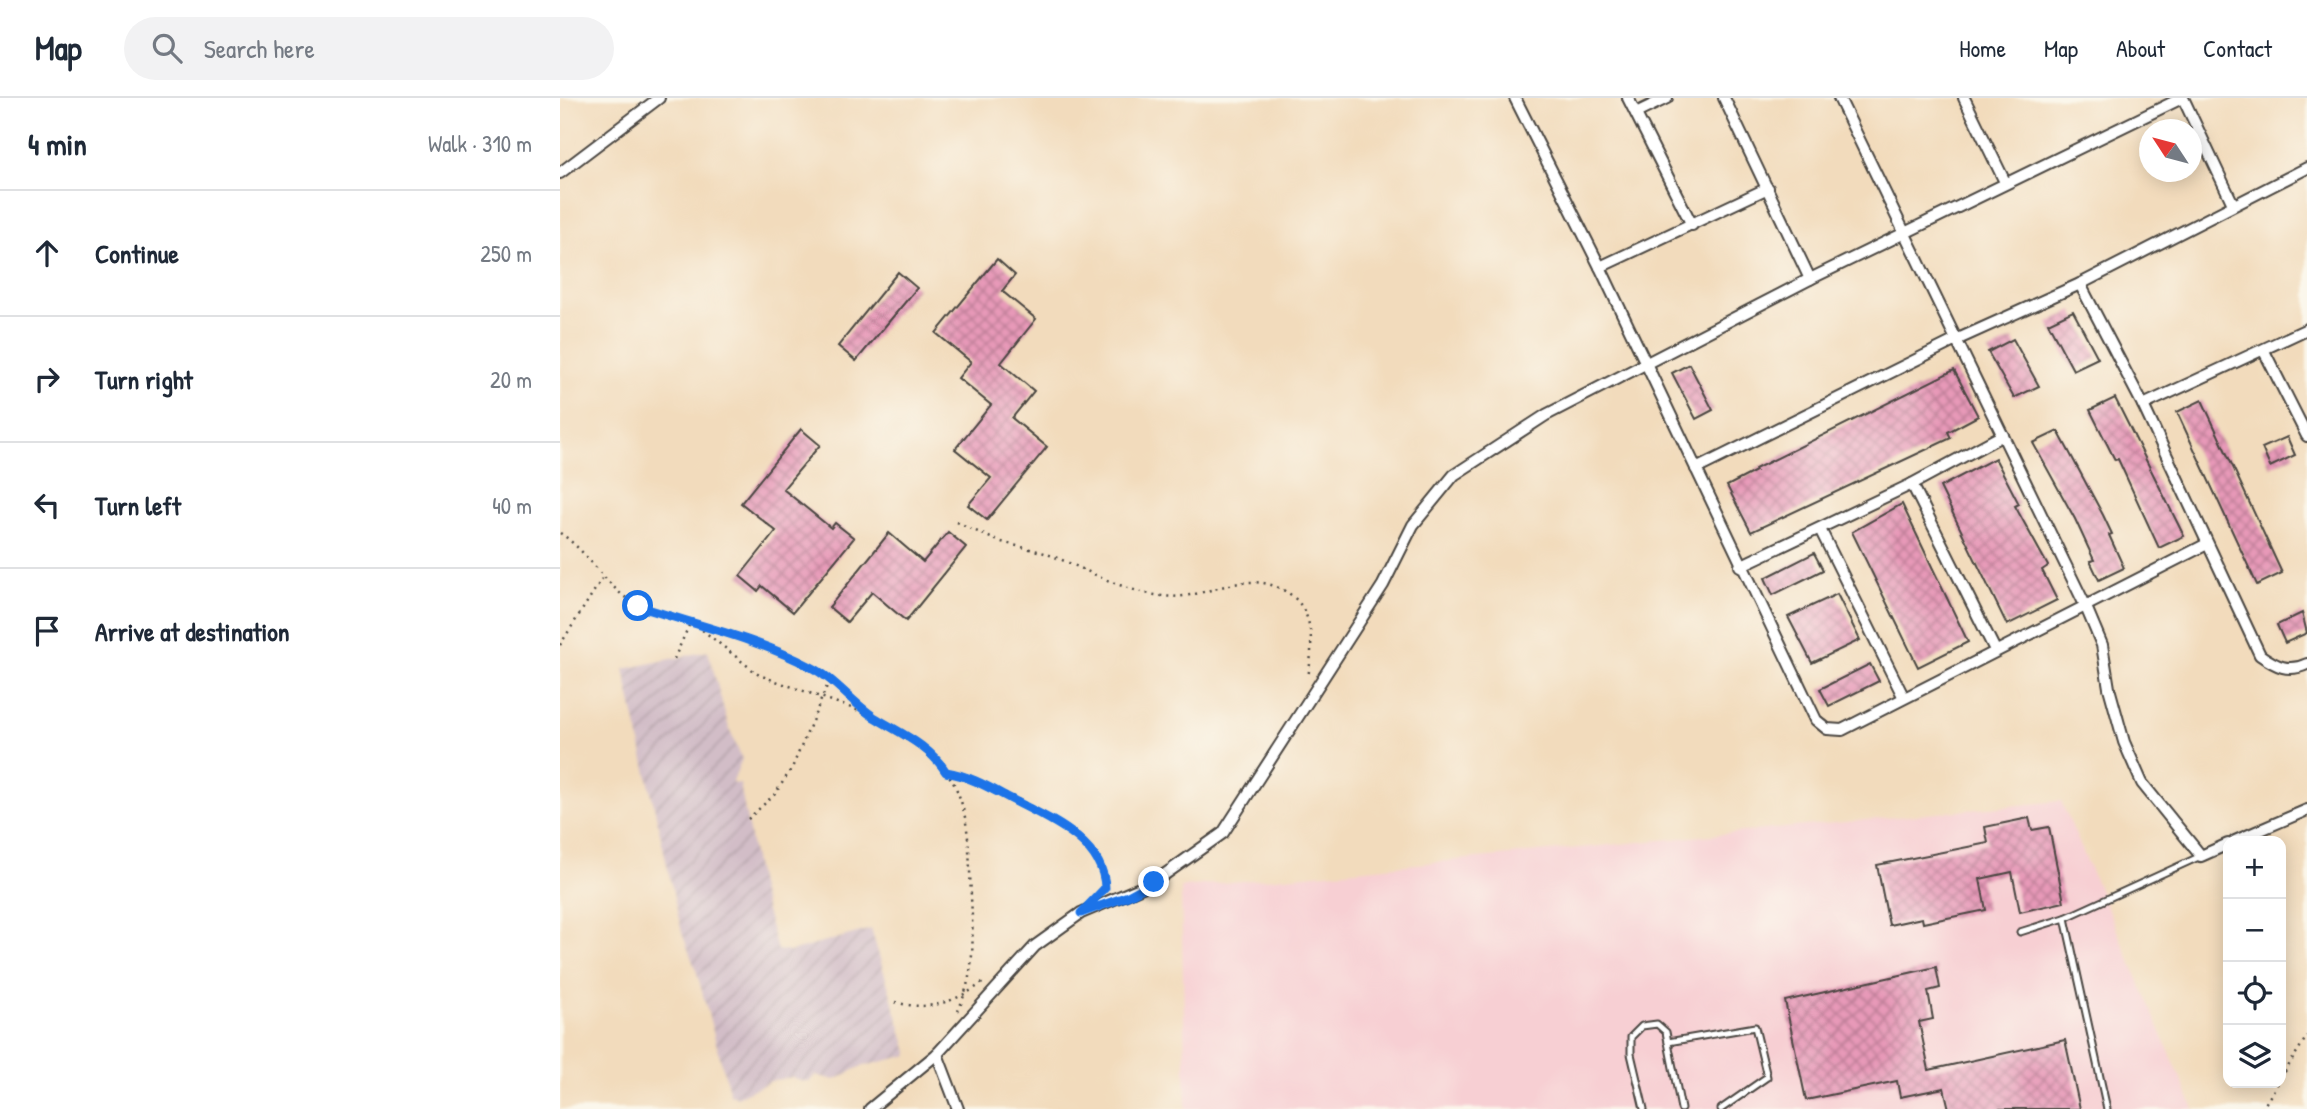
<!DOCTYPE html>
<meta charset="utf-8">
<style>
:root{--surface:#fff;--page:#f2f2f3;--text:#1f2937;--muted:#747a83;--line:#e0e1e3}
body{margin:0;font-family:"Patrick Hand",sans-serif;background:var(--page);color:var(--text)}
.controls{position:absolute;right:21px;bottom:21px;display:grid;overflow:hidden;border-radius:14px;box-shadow:0 4px 18px #0003}
.controls button{width:63px;height:63px;display:grid;place-items:center;padding:0;border:0;border-bottom:2px solid var(--line);background:var(--surface);color:var(--text);font:35px sans-serif}
.compass{position:absolute;left:1579px;top:21px;width:63px;height:63px;border-radius:50%;background:var(--surface);box-shadow:0 4px 18px #0003;rotate:306deg}
.stop{position:absolute;width:21px;height:21px;margin:-16px;border:5px solid #1a73e8;border-radius:50%;background:#fff}
.stop.end{background:#1a73e8;border-color:#fff;box-shadow:0 2px 7px #0008}
.list{margin:0;padding:0;list-style:none}
h2{display:flex;justify-content:space-between;align-items:center;height:91px;margin:0;padding:0 28px;font-size:30px}
h2 small{font-size:23px;font-weight:400;color:var(--muted)}
.list li{display:grid;grid-template-columns:46px 1fr auto;gap:21px;align-items:center;box-sizing:border-box;height:126px;padding:0 28px;border-top:2px solid var(--line)}
.list b{display:block;font-size:26px;white-space:nowrap}
.list em{font-size:23px;font-style:normal;color:var(--muted)}
.icon{flex:none;width:38px;height:38px;fill:none;stroke:currentColor;stroke-width:2;stroke-linecap:round;stroke-linejoin:round}
.map{position:relative;flex:none;width:1747px;height:1011px;overflow:hidden}
header{display:flex;align-items:center;gap:42px;box-sizing:border-box;height:98px;padding:0 35px;background:var(--surface);border-bottom:2px solid var(--line)}
header strong{font-size:33px}
nav{display:flex;gap:38px;margin-inline-start:auto;font-size:24px}
.search{width:490px;height:63px;background:var(--page);display:flex;align-items:center;gap:18px;box-sizing:border-box;padding:0 24px;border-radius:38px;color:var(--muted);font-size:26px}
main{display:flex}
aside{flex:1;background:var(--surface)}
.map>svg:first-child{display:block}
.built{fill:#f7cfd3}
.industrial{fill:url(#industrial-furrows)}
.building{fill:url(#building-cross-hatch)}
.lines{fill:none;stroke-linecap:round;stroke-linejoin:round}
.service-casing{stroke:#494541;stroke-width:9}
.minor-casing{stroke:#494541;stroke-width:14}
.path{stroke:#494541;stroke-width:2.5;stroke-dasharray:2 5;stroke-linecap:butt}
.service{stroke:#fff;stroke-width:5}
.minor{stroke:#fff;stroke-width:10}
.route{stroke:#1a73e8;stroke-width:9}
</style>
<header>
<strong>Map</strong>
<div class="search"><svg class="icon" aria-label="search" viewBox="0 0 24 24"><circle cx="10" cy="10" r="6"/><path d="M15 15l6 6"/></svg>Search here</div>
<nav><a>Home</a><a>Map</a><a>About</a><a>Contact</a></nav>
</header>
<main>
<aside>
<h2>4 min<small>Walk · 310 m</small></h2>
<ul class="list">
<li><svg class="icon" aria-label="ahead" viewBox="0 0 24 24"><path d="M12 20V5M6 11l6-6 6 6"/></svg><div><b>Continue</b></div><em>250 m</em></li>
<li><svg class="icon" aria-label="right" viewBox="0 0 24 24"><path d="M7 20v-9h11M14 6l5 5-5 5"/></svg><div><b>Turn right</b></div><em>20 m</em></li>
<li><svg class="icon" aria-label="left" viewBox="0 0 24 24"><path d="M17 20v-9H6M10 6l-5 5 5 5"/></svg><div><b>Turn left</b></div><em>40 m</em></li>
<li><svg class="icon" aria-label="arrive" viewBox="0 0 24 24"><path d="M6 21V4h12l-3 4 3 4H6"/></svg><div><b>Arrive at destination</b></div></li>
</ul>
</aside>
<div class="map">
<svg width="1747" height="1011" viewBox="0 0 1747 1011">
<defs>
<pattern id="industrial-furrows" width="10" height="10" patternUnits="userSpaceOnUse" patternTransform="scale(1.75)"><rect width="10" height="10" fill="#d2bdc7"/><path d="M-1 1l2-2M0 10L10 0M9 11l2-2" fill="none" stroke="#b4a3ab"/></pattern>
<pattern id="building-cross-hatch" width="8" height="8" patternUnits="userSpaceOnUse" patternTransform="scale(1.75)"><rect width="8" height="8" fill="#e799b8"/><path d="M0 0l8 8M0 8l8-8" fill="none" stroke="#bb7d96"/></pattern>
</defs>
<rect width="100%" height="100%" fill="#fbf7ec"/>
<filter id="ink" filterUnits="userSpaceOnUse"><feTurbulence type="fractalNoise" baseFrequency=".0143" numOctaves="2"/><feDisplacementMap in="SourceGraphic" scale="14" xChannelSelector="R" yChannelSelector="G"/><feConvolveMatrix kernelMatrix="1 2 1 2 8 2 1 2 1" color-interpolation-filters="sRGB"/></filter>
<filter id="wash" filterUnits="userSpaceOnUse"><feTurbulence type="fractalNoise" baseFrequency=".00686" numOctaves="4" result="noise"/><feDisplacementMap in="SourceGraphic" scale="28" xChannelSelector="R" yChannelSelector="G"/><feGaussianBlur stdDeviation="1.57" result="paint"/><feColorMatrix in="noise" values="0 0 0 0 0 0 0 0 0 0 0 0 0 0 0 0 0 1.4 0 .05"/><feComposite in="paint" operator="in"/></filter>
<g filter="url(#wash)">
<rect width="100%" height="100%" fill="#f2dbbc"/>
<path class="built" d="M1501,703L1634,1011H626L621,789Z"/>
<path class="industrial" d="M148,553L169,630L182,661L172,685L180,686L200,792L217,852L230,854L311,831L349,957L300,969L275,982L255,977L250,983H241L232,979L211,983L177,999L170,996L137,875L122,835L64,571Z"/>
<g id="blocks">
<g class="building">
<path d="M437,161L455,177L442,193L476,221L441,265L474,293L452,320L487,349L427,422L408,407L431,380L395,351L431,307L398,280L411,264L376,235Z"/>
<path d="M338,174L357,190L296,263L278,248Z"/>
<path d="M1513,213L1538,260L1513,272L1488,225Z"/>
<path d="M1453,241L1479,288L1454,300L1428,254Z"/>
<path d="M1129,266L1153,312L1136,321L1112,275Z"/>
<path d="M1394,272L1418,318L1388,334L1391,340L1191,434L1167,388L1196,373L1195,371Z"/>
<path d="M1555,300L1624,438L1599,450L1558,361L1555,362L1530,312Z"/>
<path d="M1642,302L1722,475L1697,487L1617,314Z"/>
<path d="M241,331L260,347L223,391L271,430L275,425L294,440L233,514L202,488L198,493L180,478L216,433L181,405Z"/>
<path d="M1498,333L1543,417L1552,436L1549,437L1564,470L1539,482L1530,463L1534,462L1515,421L1473,345Z"/>
<path d="M1727,339L1735,357L1710,369L1702,350Z"/>
<path d="M1435,360L1459,406L1455,408L1488,468L1482,472L1497,502L1447,527L1380,389Z"/>
<path d="M1342,406L1408,544L1358,569L1292,434Z"/>
<path d="M388,434L406,449L346,523L312,494L287,524L269,509L329,435L363,464Z"/>
<path d="M1254,455L1263,472L1213,497L1205,480Z"/>
<path d="M1277,496L1300,542L1252,565L1228,519Z"/>
<path d="M1742,515L1747,535L1725,545L1717,527Z"/>
<path d="M1310,566L1319,583L1269,608L1260,591Z"/>
<path d="M1469,720L1472,732L1489,729L1504,804L1460,814L1452,774L1420,781L1426,812L1363,825L1362,820L1329,827L1317,767L1428,745L1425,729Z"/>
<path d="M1376,869L1380,890L1368,893L1373,921L1359,924L1369,972L1505,942L1520,1011H1389L1384,990L1340,999L1337,983L1246,1002L1225,903Z"/>
</g>
</g>
</g>
<g filter="url(#ink)">
<use href="#blocks" fill-opacity="0" stroke="#494541" stroke-width="2"/>
<g class="lines">
<defs>
<g id="service">
<path d="M1505,820L1641,758"/>
<path d="M1460,834L1505,820L1547,1011"/>
<path d="M1084,1011L1071,956V939L1082,928L1097,926L1106,934L1108,944"/>
<path d="M1121,1011L1108,944L1195,929L1207,979L1161,1011"/>
</g>
<g id="minor">
<path d="M955,0L1040,169L1256,622L1267,631L1282,632L1647,446"/>
<path d="M1068,0L1132,127"/>
<path d="M1164,0L1250,181"/>
<path d="M1279,0L1526,509L1542,547L1549,590L1564,644L1582,685L1641,758L1668,746"/>
<path d="M1404,0L1445,84"/>
<path d="M1623,0L1673,106"/>
<path d="M1076,15L1107,0"/>
<path d="M0,75L99,0"/>
<path d="M1040,169L1208,90"/>
<path d="M1520,186L1583,307L1700,557C1716,568 1728,575 1747,566"/>
<path d="M1704,253L1747,338"/>
<path d="M1583,307L1747,231"/>
<path d="M1136,371L1396,242L1520,186L1747,70"/>
<path d="M1352,386L1435,552"/>
<path d="M1260,431L1343,598"/>
<path d="M1180,468L1352,386L1443,337"/>
<path d="M1675,743L1747,712"/>
<path d="M377,956L398,1011"/>
<path d="M310,1011L377,956L475,848L521,815L594,784L663,735L823,487L853,427L894,377L986,317L1250,181L1622,0"/>
</g>
</defs>
<use href="#service" class="service-casing"/>
<use href="#minor" class="minor-casing"/>
<g class="path">
<path d="M397,424C410,430 423,437 436,442C452,448 471,450 487,456C525,470 561,493 602,498C647,504 681,468 725,493C756,510 753,551 748,579"/>
<path d="M0,435C30,455 46,490 78,508C136,527 199,539 253,570C275,583 291,602 311,617C342,640 377,651 395,688C411,722 409,762 411,798C413,842 416,872 398,913"/>
<path d="M0,547L43,479"/>
<path d="M114,561L131,523L199,577L308,616"/>
<path d="M386,674C424,680 558,743 543,792"/>
<path d="M188,721L215,696L232,670L270,581"/>
<path d="M335,904C369,914 395,904 424,884"/>
<path d="M1721,980L1747,938"/>
<path d="M1702,1011L1718,985"/>
</g>
<use href="#service" class="service"/>
<use href="#minor" class="minor"/>
</g>
</g>
<g class="lines" filter="url(#ink)">
<path class="route" d="M78,508C136,527 196,540 251,569C275,581 291,604 314,619C340,635 369,647 386,674C410,678 430,690 451,701C487,720 544,742 545,790L521,815L568,798L594,784"/>
</g>
</svg>
<div class="controls">
<button>+</button>
<button>−</button>
<button><svg class="icon" aria-label="locate" viewBox="0 0 24 24"><circle cx="12" cy="12" r="6"/><path d="M12 2v4M12 18v4M2 12h4M18 12h4"/></svg></button>
<button><svg class="icon" aria-label="layers" viewBox="0 0 24 24"><path d="M12 4l9 5-9 5-9-5zM3 14l9 5 9-5"/></svg></button>
</div>
<svg class="compass" viewBox="-18 -18 36 36"><path d="M0-13l5 13h-10z" fill="#e53935"/><path d="M0 13l5-13h-10z" fill="#747a83"/></svg>
<div class="stop" style="left:78px;top:508px"></div>
<div class="stop end" style="left:594px;top:784px"></div>
</div>
</main>
